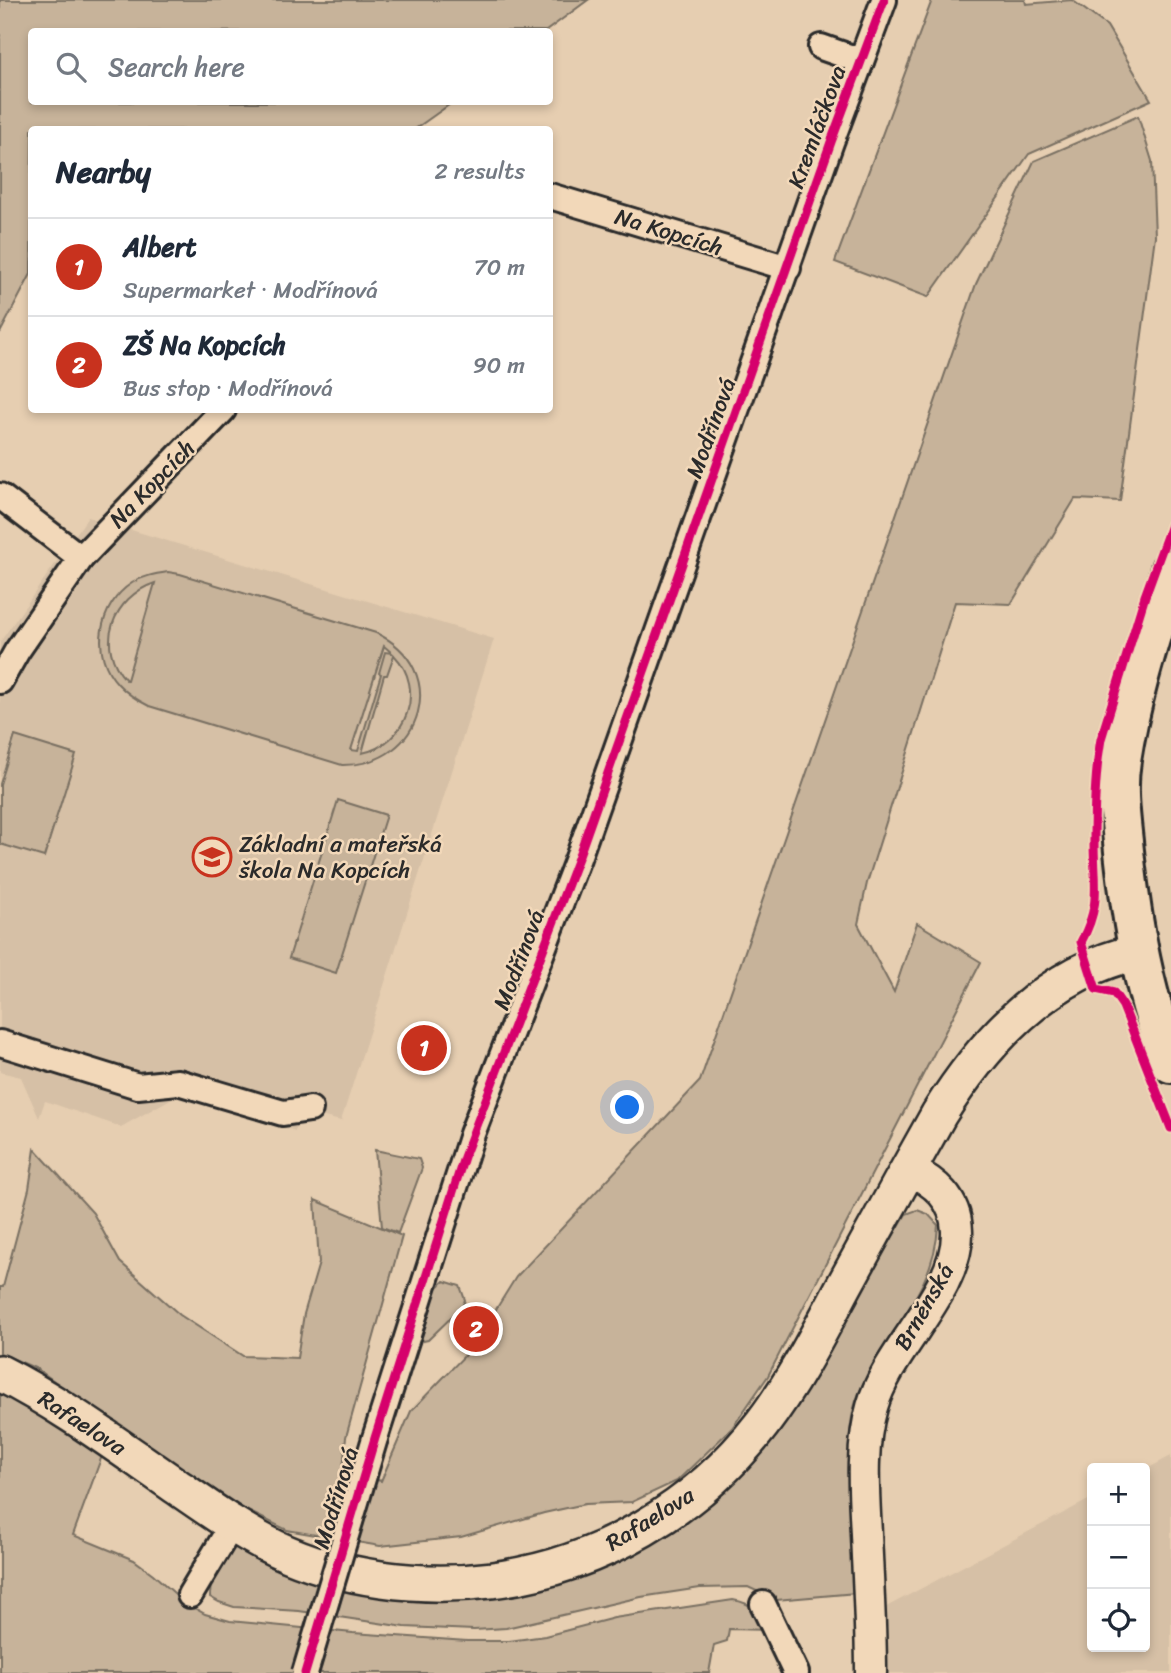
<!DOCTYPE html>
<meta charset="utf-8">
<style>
:root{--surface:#fff;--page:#f2f2f3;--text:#1f2937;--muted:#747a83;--line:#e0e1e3;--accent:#c8321e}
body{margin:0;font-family:Sriracha,sans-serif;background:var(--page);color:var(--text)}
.controls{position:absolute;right:21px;bottom:21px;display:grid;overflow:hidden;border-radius:7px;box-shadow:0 4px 10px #0003}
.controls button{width:63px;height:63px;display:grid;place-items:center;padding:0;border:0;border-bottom:2px solid var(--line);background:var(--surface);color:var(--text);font:35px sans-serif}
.you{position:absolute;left:628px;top:1108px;width:24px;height:24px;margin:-18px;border:5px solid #fff;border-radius:50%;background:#1a73e8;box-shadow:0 0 0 10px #1a73e833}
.badge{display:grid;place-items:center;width:46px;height:46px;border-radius:50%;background:var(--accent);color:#fff;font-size:23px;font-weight:700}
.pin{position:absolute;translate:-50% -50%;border:4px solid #fff;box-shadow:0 2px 7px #0006}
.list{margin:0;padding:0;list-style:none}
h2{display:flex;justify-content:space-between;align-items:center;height:91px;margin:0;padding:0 28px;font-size:30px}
h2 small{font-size:23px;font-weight:400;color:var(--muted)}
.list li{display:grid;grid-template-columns:46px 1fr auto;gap:21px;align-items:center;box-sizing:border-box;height:98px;padding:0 28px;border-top:2px solid var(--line)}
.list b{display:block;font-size:26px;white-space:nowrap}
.list p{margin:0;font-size:23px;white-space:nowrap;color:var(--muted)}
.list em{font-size:23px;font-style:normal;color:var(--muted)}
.icon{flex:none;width:38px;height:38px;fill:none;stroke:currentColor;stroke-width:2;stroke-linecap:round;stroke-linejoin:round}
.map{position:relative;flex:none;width:1171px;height:1673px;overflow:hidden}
.search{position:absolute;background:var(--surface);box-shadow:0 4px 10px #0003;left:28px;top:28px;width:525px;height:77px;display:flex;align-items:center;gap:18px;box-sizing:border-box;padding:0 24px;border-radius:7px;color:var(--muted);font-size:26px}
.panel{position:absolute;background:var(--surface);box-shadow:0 4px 10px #0003;left:28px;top:126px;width:525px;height:287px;border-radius:7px}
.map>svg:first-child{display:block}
.built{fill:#d6c0a6}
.green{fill:#c7b39a;stroke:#796f62;stroke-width:2;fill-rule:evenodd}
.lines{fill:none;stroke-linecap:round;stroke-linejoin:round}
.minor-casing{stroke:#2b2b2b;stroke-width:30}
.tertiary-casing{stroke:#2b2b2b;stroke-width:35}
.secondary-casing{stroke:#2b2b2b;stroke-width:40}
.primary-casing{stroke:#2b2b2b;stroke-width:44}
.minor{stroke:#f2d8b9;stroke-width:24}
.tertiary{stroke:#f2d8b9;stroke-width:30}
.secondary{stroke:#f2d8b9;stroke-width:35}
.primary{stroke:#f2d8b9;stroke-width:38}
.minor-bridge-casing{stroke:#2b2b2b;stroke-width:30;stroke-linecap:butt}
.minor-bridge{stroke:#f2d8b9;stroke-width:24}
.cycleway-casing{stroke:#f2d8b9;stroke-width:13}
.cycleway{stroke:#d6006c;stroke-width:9}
.labels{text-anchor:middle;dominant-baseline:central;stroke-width:5;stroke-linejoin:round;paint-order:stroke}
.street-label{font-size:23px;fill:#2b2b2b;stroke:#f2d8b9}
.poi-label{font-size:23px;fill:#2b2b2b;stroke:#f2d8b9;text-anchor:start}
</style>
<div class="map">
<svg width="1171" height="1673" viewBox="0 0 1171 1673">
<rect width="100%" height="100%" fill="#e6ceb1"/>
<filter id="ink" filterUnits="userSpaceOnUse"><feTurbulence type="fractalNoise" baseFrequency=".0143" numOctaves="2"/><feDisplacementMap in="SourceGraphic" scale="14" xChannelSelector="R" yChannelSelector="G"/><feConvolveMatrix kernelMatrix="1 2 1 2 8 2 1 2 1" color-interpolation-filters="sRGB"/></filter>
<g filter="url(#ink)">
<g class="built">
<path d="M88,517L494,639L341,1121L303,1112L295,1131L183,1092L121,1127L45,1101L39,1118L21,1077L0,1072V642Z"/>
<path d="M1171,1456V1673H871V1615L1092,1498V1647H1145V1470Z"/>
</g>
<g class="green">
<path d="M0,0H588L546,31L32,32V102H453L415,129L32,130L31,274L0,333Z"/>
<path d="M932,0H1025L1026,4L1072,0L1107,26L1151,100L1029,154L928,297L835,262Z"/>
<path d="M1138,116L1152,161L1155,236L1120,501L1075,499L1011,604L955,602L867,883L858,924L894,992L917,923L981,962L768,1376L732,1428L677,1481L632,1502L585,1504L544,1513L461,1537L380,1546L287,1530L213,1494L37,1369L0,1353V1287H3L29,1189L35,1149L93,1213L120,1262L180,1315L243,1356L297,1358L304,1314L319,1263L315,1200L402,1236L346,1437L343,1470L381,1481L411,1411L472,1348L516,1277L700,1081L976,284L1034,161Z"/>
<path d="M168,572L180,574L376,633C451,668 424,766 342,765L149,706C137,700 127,694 118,684C90,655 98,605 132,583C143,576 155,574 168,572ZM155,583L127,680H126C94,646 113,597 155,583ZM384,646L392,653L385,652L379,673L381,674L358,751L351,750ZM394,655C427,689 406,744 362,753L384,675H387Z"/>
<path d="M15,736L76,755L44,857L0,844V784Z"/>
<path d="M338,800L386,815L336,973L289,958Z"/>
<path d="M375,1150L419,1159L422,1168L398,1233L382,1227Z"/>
<path d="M917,1210L928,1214L938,1225C935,1297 878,1337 856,1401C846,1431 850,1466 852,1497C853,1529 855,1561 856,1593L776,1600L748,1587L700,1588L641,1597L506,1628L474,1630L405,1627L299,1611L234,1607L219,1602L210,1597L211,1580L228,1549L237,1547L291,1570L591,1569L823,1357L906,1214Z"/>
<path d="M444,1281L460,1286L465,1300L462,1307L428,1340L423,1341L421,1336L435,1290Z"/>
<path d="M0,1389L103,1453L73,1535L134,1560L153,1574L184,1602L205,1614L230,1621L353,1633L467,1641H509L545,1636L614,1618L733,1600C753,1603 760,1613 770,1630L729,1629L727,1641L714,1645L709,1673H0Z"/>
</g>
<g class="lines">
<defs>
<g id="minor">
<path d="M821,47L861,61"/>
<path d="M550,196L788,268"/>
<path d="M0,496L81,558"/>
<path d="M0,681L17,651L81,558L223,410"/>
<path d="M0,1043L138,1086L178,1082L283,1113L310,1109"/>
<path d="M375,1438L472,1134L578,858L831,142L884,0"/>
<path d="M190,1595L232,1525"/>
<path d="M763,1604L796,1673"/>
</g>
<path id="tertiary" d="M871,1673C871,1627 868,1581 866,1534C864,1492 860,1449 872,1407C888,1349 959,1291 957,1231C956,1199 935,1182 908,1169"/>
<path id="secondary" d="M0,1373C63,1405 119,1447 176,1486C208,1508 240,1531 275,1548C341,1579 420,1589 492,1580C599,1566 697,1509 762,1424C794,1382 819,1333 844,1286C875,1229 907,1171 939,1114C985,1040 1049,971 1138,952"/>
<path id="primary" d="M1171,569C1152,632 1131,695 1121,760C1116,790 1121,821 1124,851C1132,924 1144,995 1171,1063"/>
</defs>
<use href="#minor" class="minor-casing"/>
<use href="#tertiary" class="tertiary-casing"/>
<use href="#secondary" class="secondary-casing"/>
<use href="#primary" class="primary-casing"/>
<use href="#minor" class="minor"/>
<use href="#tertiary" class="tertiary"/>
<use href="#secondary" class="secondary"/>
<use href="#primary" class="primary"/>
<defs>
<path id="minor-bridge" d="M305,1673L375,1438"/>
</defs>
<use href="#minor-bridge" class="minor-bridge-casing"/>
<use href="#minor-bridge" class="minor-bridge"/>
<defs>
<g id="cycleway">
<path d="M1171,525L1145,596L1101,739C1095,773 1094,808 1094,842C1094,883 1102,904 1081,942L1096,989L1114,993L1123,1006L1171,1128"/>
<path d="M305,1673L375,1438L464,1157L578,858L831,142L884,0"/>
</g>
</defs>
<use href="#cycleway" class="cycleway-casing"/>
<use href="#cycleway" class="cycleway"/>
</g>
</g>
<defs>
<symbol id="school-ring" viewBox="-11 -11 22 22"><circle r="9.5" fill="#f2d8b9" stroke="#c8321e" stroke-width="1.5"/><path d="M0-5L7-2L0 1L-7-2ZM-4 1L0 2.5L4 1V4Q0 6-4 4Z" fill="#c8321e"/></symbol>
</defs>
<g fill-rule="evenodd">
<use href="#school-ring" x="190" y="835" width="44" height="44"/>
</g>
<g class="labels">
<g class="street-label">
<text transform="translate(817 127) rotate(-70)">Kremláčkova</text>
<text transform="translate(669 232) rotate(17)">Na Kopcích</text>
<text transform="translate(711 428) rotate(-70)">Modřínová</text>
<text transform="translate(152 484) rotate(-46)">Na Kopcích</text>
<text transform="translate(519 960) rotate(-69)">Modřínová</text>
<text transform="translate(924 1307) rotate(-60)">Brněnská</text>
<text transform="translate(82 1423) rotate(33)">Rafaelova</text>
<text transform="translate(336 1498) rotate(-73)">Modřínová</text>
<text transform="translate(650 1519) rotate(-32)">Rafaelova</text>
</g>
<g class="poi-label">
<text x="239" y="844">Základní a mateřská<tspan x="239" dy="26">škola Na Kopcích</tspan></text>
</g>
</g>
</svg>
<div class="controls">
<button>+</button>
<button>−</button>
<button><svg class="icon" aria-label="locate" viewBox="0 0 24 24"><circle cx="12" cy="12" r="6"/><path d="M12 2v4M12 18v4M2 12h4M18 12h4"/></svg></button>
</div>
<div class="you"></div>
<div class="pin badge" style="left:424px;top:1048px">1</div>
<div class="pin badge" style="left:476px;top:1329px">2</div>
<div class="search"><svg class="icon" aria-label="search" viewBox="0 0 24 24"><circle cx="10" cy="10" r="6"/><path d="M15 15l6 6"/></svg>Search here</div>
<section class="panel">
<h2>Nearby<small>2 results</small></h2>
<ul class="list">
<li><span class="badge">1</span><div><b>Albert</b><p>Supermarket · Modřínová</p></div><em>70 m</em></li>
<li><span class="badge">2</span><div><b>ZŠ Na Kopcích</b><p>Bus stop · Modřínová</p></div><em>90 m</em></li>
</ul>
</section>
</div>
